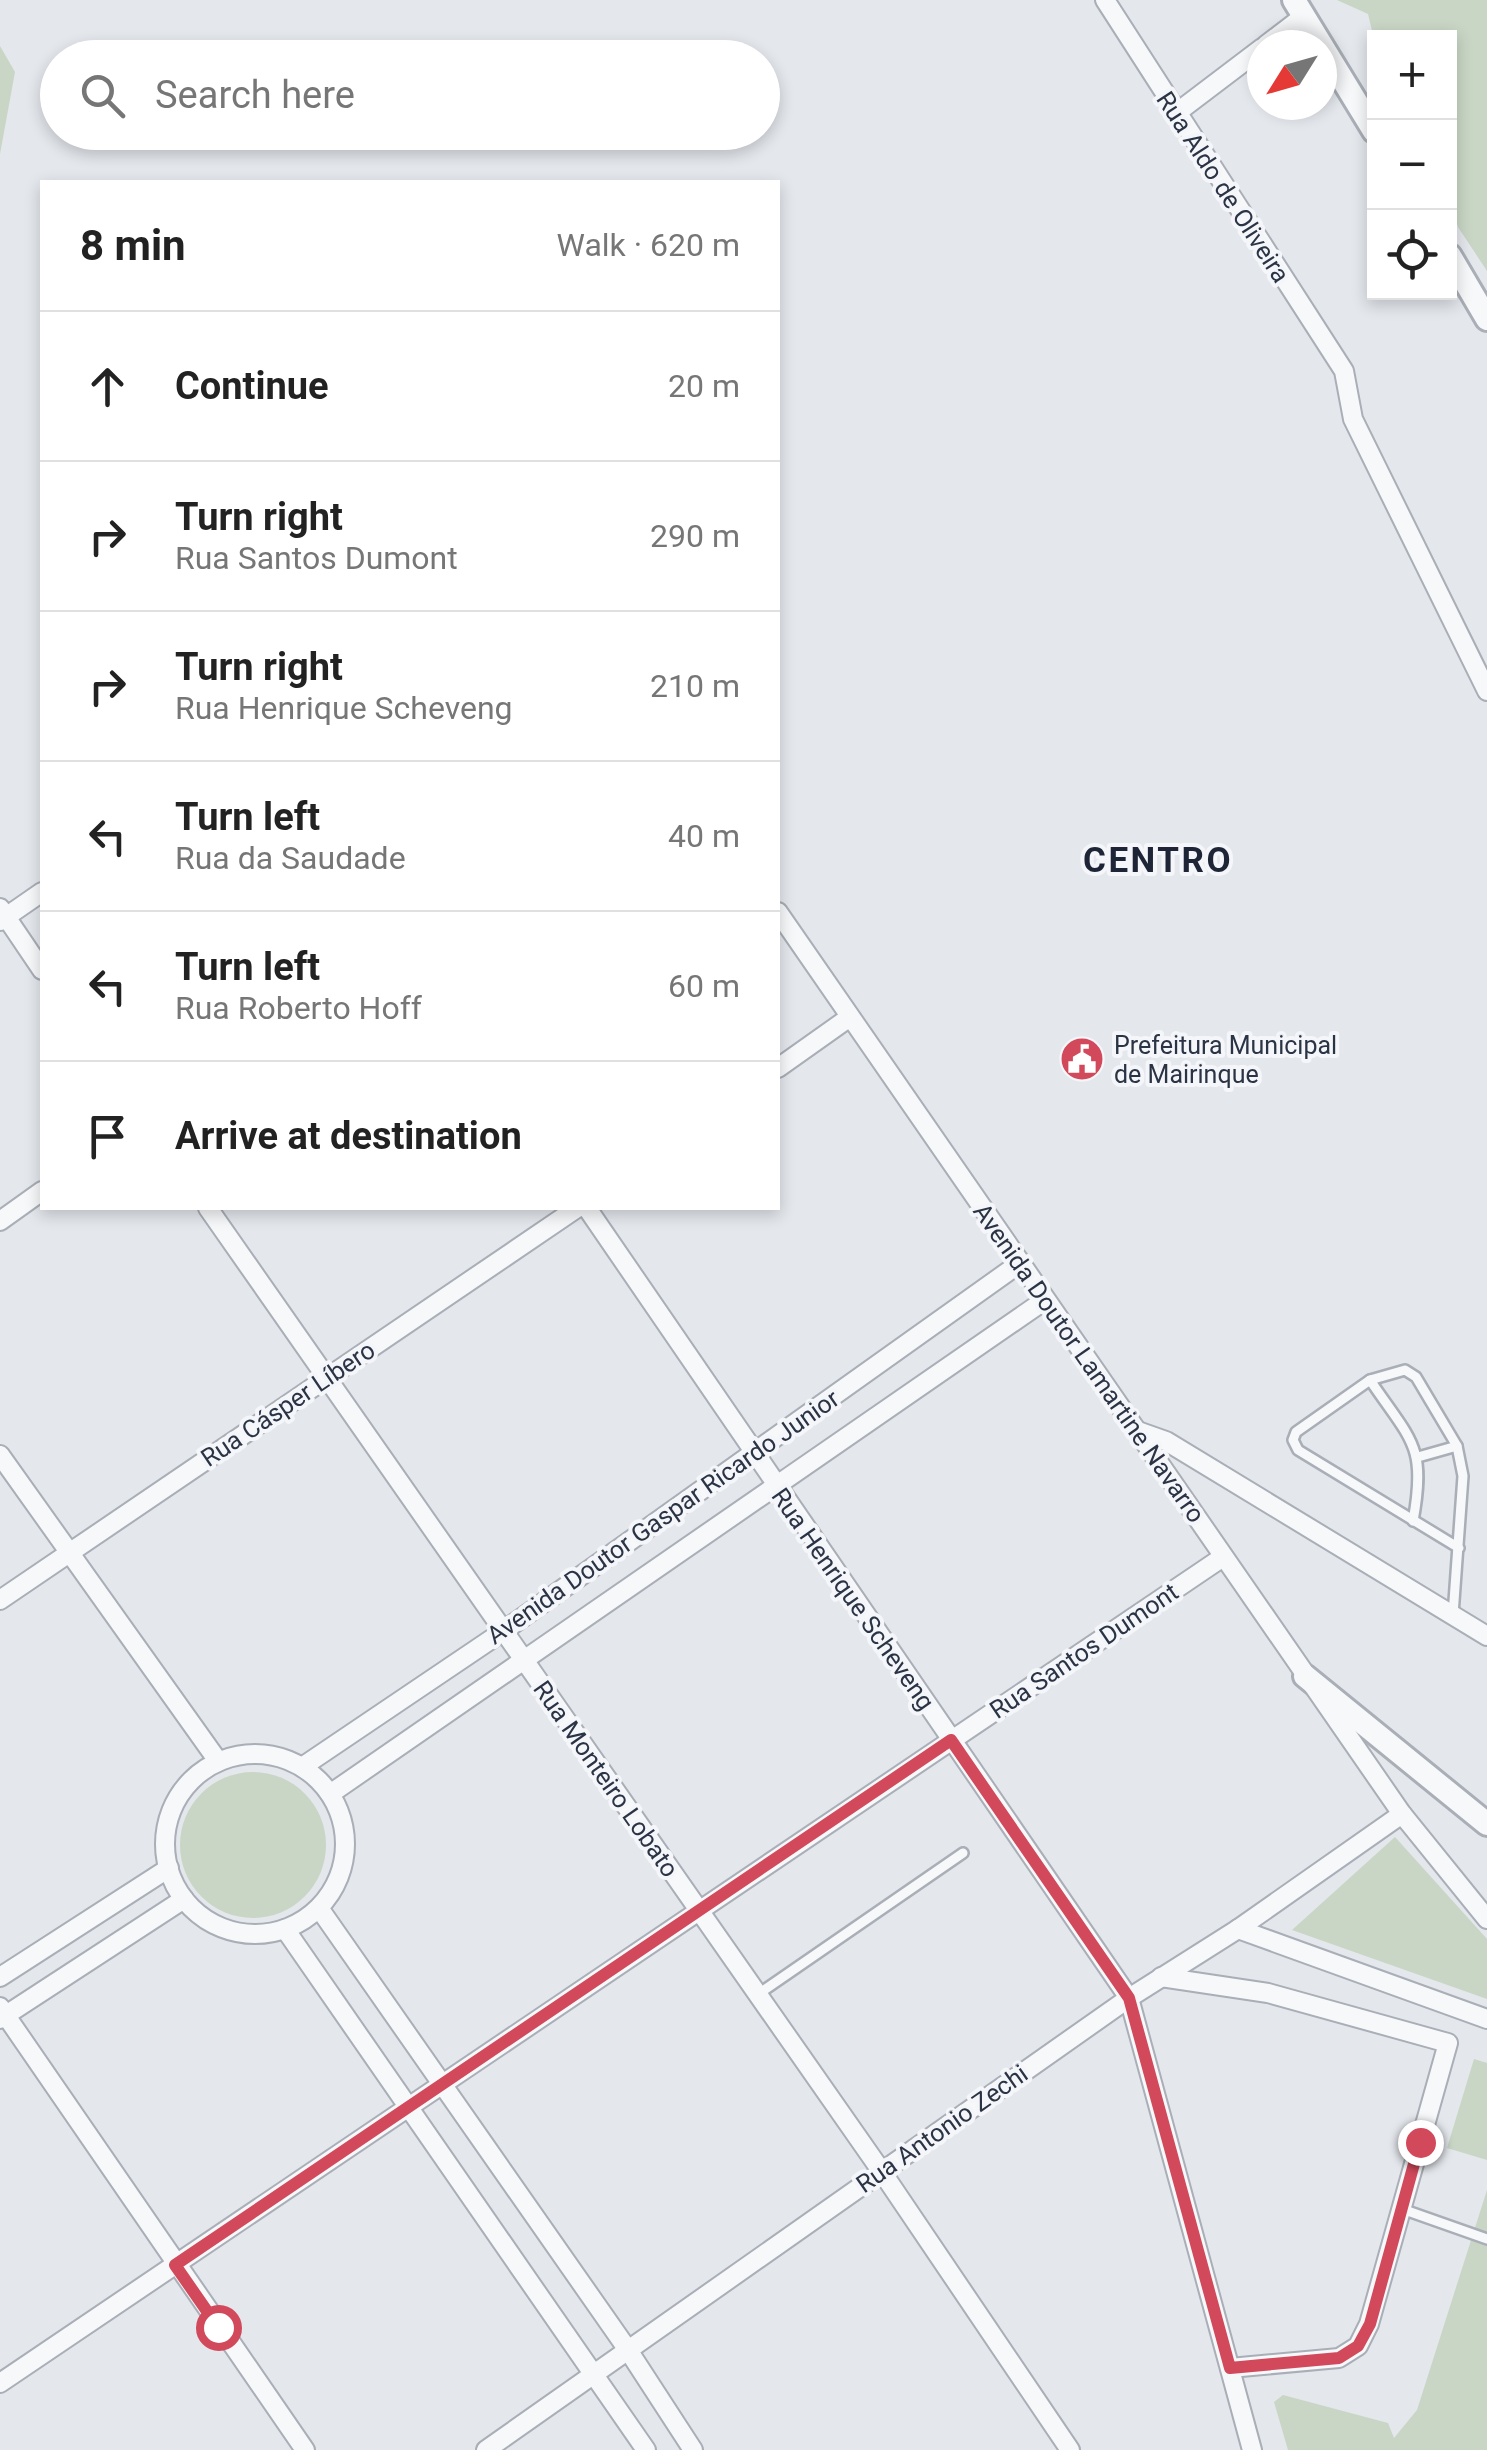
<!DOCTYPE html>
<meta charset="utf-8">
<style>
:root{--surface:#fff;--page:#f6f6f6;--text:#222;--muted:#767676;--line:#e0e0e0}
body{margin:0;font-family:Roboto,sans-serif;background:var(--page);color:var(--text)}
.controls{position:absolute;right:30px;top:30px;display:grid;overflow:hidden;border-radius:0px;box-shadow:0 5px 15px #0003}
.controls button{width:90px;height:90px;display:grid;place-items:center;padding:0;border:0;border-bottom:2px solid var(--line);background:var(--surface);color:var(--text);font:50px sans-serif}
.compass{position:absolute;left:1247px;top:30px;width:90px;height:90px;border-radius:50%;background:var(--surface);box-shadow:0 5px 15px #0003;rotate:233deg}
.stop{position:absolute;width:30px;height:30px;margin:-22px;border:8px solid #d1495b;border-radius:50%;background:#fff}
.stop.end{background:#d1495b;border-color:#fff;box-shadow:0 2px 10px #0008}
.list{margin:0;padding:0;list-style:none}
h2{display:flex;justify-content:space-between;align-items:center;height:130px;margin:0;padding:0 40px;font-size:42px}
h2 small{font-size:32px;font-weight:400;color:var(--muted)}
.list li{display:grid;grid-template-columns:65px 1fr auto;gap:30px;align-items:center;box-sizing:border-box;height:150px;padding:0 40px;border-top:2px solid var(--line)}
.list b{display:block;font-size:38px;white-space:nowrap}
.list p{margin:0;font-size:32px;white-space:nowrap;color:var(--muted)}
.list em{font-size:32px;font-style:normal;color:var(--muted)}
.icon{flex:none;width:55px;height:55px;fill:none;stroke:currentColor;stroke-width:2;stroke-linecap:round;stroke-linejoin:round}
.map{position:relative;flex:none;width:1487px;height:2450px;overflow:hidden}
.search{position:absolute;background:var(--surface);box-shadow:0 5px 15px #0003;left:40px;top:40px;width:740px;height:110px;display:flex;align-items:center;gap:25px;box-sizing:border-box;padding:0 35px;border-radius:55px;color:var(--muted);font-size:38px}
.panel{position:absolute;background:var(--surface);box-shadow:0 5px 15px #0003;left:40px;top:180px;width:740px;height:1030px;border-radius:0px}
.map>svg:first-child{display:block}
.green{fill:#c9d6c5}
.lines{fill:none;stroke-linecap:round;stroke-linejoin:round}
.service-casing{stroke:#a9aeb7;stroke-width:14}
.minor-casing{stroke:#a9aeb7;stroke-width:22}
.tertiary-casing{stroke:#a9aeb7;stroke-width:28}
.service{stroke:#f7f8fa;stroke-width:9}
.minor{stroke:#f7f8fa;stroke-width:18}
.tertiary{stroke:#f7f8fa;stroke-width:22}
.route{stroke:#d1495b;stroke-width:12}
.labels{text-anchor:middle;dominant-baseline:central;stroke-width:8;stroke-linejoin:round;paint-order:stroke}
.street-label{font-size:25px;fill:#2b3445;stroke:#f4f6f9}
.poi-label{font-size:25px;fill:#2b3445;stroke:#f4f6f9;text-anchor:start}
.district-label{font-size:35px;font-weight:bold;letter-spacing:2.5px;fill:#1d2536;stroke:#f4f6f9}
</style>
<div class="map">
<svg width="1487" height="2450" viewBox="0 0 1487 2450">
<rect width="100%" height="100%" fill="#e4e7ec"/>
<g class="green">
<path d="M1337,0H1487V271L1458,227L1450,200V38L1374,39L1368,14Z"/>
<path d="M0,46L15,72L0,154Z"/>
<circle cx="253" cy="1845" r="73"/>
<path d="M1395,1837L1487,1939V1999L1292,1930Z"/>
<path d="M1474,2059L1487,2063V2160L1447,2148Z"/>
<path d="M1487,2190V2450H1288L1274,2402L1283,2395L1388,2423L1394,2438L1417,2410Z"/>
</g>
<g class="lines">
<defs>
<g id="service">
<path d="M1370,1380C1411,1441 1427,1445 1413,1521"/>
<path d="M1418,1457L1457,1446"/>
<path d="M1453,1615L1463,1476L1457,1446L1416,1377L1405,1370L1370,1380L1296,1432L1293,1440L1298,1450L1459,1548"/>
<path d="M757,1995L963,1853"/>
<path d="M1402,2209L1487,2239"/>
</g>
<g id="minor">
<path d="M1105,0L1344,371L1353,419L1487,691"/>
<path d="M1266,45L1304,16"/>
<path d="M1175,114L1262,48"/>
<path d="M0,908L42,970"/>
<path d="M778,912L1402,1814L1487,1919"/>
<path d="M0,921L42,892"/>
<path d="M778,1068L850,1017"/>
<path d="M208,1208L882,2172L1070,2450"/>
<path d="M587,1208L1129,1998L1252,2450"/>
<path d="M0,1221L42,1191"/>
<path d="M1135,1430L1166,1441L1487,1636"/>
<path d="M0,1455L218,1761"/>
<path d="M0,1600L577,1208"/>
<circle cx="255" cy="1844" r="90"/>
<path d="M302,1767L502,1632L1020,1263"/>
<path d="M330,1794L1045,1300"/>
<path d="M319,1908L628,2350L693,2450"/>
<path d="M285,1929L646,2450"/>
<path d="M1238,1929L1487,2019"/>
<path d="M0,1977L169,1868"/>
<path d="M1161,1977L1268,1993L1448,2043L1369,2324L1358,2346L1339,2358L1230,2368"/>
<path d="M0,2007L305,2450"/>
<path d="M0,2019L184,1899"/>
<path d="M0,2383L1223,1557"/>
<path d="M486,2450L1129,1998L1238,1929L1402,1814"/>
</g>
<g id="tertiary">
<path d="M1294,0L1374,131"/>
<path d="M1450,256L1487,319"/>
<path d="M1305,1676L1487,1824"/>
</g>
</defs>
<use href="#service" class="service-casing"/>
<use href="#minor" class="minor-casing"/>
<use href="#tertiary" class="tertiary-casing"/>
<use href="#service" class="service"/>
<use href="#minor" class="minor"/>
<use href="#tertiary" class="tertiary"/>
</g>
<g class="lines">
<path class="route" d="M218,2327L175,2265L951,1740L1129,1998L1230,2368L1339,2358L1358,2346L1370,2324L1420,2142"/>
</g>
<defs>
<symbol id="civic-disc" viewBox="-11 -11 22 22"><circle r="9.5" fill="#d1495b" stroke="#f4f6f9"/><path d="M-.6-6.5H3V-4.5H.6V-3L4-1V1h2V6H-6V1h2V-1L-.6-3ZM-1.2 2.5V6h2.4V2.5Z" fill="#fff"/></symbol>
</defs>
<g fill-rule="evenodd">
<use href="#civic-disc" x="1057" y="1034" width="50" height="50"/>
</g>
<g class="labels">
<g class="street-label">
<text transform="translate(1223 187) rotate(57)">Rua Aldo de Oliveira</text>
<text transform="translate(1089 1363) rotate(55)">Avenida Doutor Lamartine Navarro</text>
<text transform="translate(288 1404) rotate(-34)">Rua Cásper Líbero</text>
<text transform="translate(663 1517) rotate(-35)">Avenida Doutor Gaspar Ricardo Junior</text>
<text transform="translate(853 1599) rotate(55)">Rua Henrique Scheveng</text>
<text transform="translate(1084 1651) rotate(-34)">Rua Santos Dumont</text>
<text transform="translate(606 1779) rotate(55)">Rua Monteiro Lobato</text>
<text transform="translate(942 2129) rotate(-35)">Rua Antonio Zechi</text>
</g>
<g class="poi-label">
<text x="1114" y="1045">Prefeitura Municipal<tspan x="1114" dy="29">de Mairinque</tspan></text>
</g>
<g class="district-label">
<text x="1158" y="860">CENTRO</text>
</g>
</g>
</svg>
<div class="controls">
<button>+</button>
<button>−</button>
<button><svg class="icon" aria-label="locate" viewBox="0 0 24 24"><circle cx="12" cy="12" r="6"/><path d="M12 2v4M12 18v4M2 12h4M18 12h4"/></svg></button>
</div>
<svg class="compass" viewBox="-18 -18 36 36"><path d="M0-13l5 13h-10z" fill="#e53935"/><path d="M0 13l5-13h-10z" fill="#767676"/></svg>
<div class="stop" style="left:218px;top:2327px"></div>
<div class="stop end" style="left:1420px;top:2142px"></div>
<div class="search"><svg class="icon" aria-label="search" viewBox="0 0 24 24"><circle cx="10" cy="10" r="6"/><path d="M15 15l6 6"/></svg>Search here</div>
<section class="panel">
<h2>8 min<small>Walk · 620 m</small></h2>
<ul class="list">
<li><svg class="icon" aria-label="ahead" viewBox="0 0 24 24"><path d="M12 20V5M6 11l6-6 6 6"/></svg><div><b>Continue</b></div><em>20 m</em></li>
<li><svg class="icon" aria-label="right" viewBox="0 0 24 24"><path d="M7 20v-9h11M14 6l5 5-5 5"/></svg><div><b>Turn right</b><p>Rua Santos Dumont</p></div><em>290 m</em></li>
<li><svg class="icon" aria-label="right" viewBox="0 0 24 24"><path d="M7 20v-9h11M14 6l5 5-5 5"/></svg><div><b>Turn right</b><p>Rua Henrique Scheveng</p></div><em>210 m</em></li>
<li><svg class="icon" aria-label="left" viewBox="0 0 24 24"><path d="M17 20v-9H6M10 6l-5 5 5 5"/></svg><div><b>Turn left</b><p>Rua da Saudade</p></div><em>40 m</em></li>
<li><svg class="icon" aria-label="left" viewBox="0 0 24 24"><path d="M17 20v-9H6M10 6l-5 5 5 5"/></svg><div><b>Turn left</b><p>Rua Roberto Hoff</p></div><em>60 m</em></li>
<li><svg class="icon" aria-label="arrive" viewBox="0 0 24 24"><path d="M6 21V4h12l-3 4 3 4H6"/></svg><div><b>Arrive at destination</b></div></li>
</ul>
</section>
</div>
